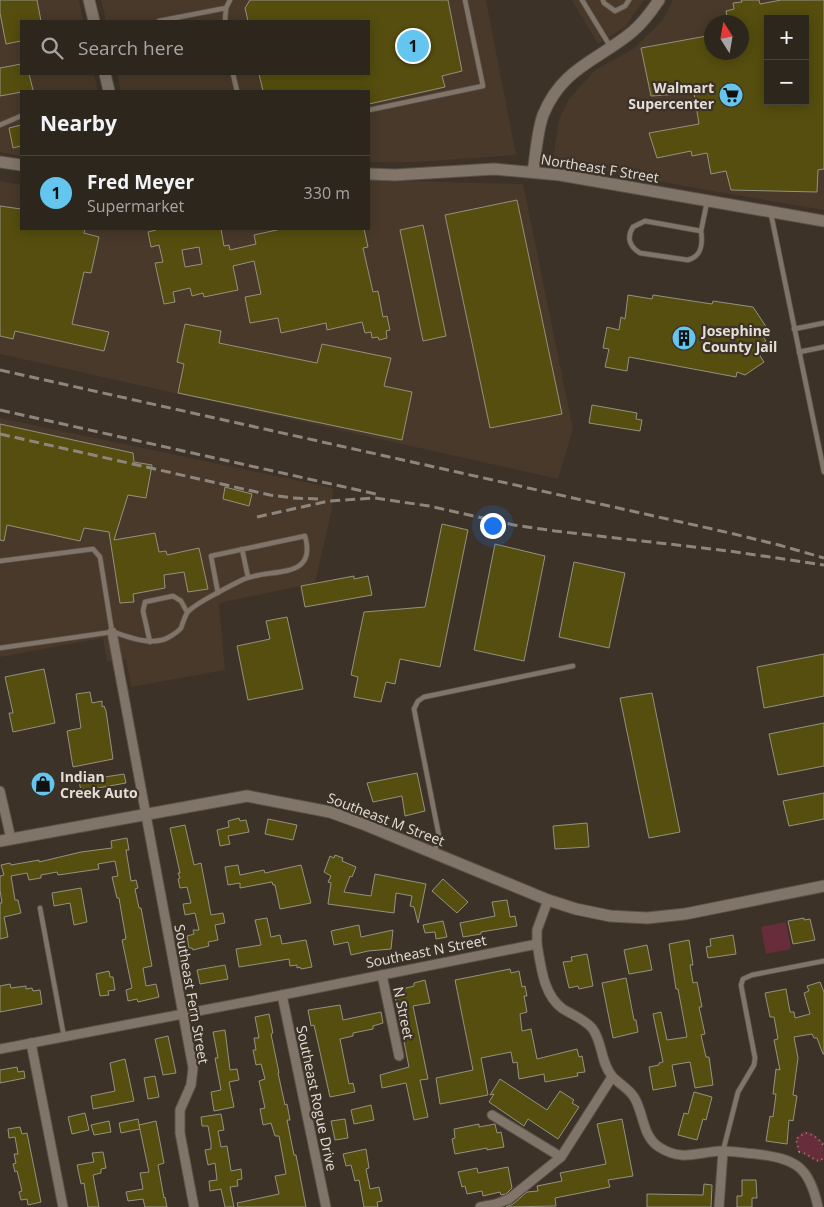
<!DOCTYPE html>
<meta charset="utf-8">
<style>
:root{--surface:#2d261d;--page:#39322a;--text:#f1f3f6;--muted:#a7a5a4;--line:#48433b;--accent:#64c5ee}
body{margin:0;font-family:"Open Sans",sans-serif;background:var(--page);color:var(--text)}
.controls{position:absolute;right:15px;top:15px;display:grid;overflow:hidden;border-radius:0px;box-shadow:0 2px 12px #0003}
.controls button{width:45px;height:45px;display:grid;place-items:center;padding:0;border:0;border-bottom:1px solid var(--line);background:var(--surface);color:var(--text);font:25px sans-serif}
.compass{position:absolute;left:704px;top:15px;width:45px;height:45px;border-radius:50%;background:var(--surface);box-shadow:0 2px 12px #0003;rotate:349deg}
.you{position:absolute;left:492px;top:525px;width:18px;height:18px;margin:-12px;border:4px solid #fff;border-radius:50%;background:#1a73e8;box-shadow:0 0 0 8px #1a73e833}
.badge{display:grid;place-items:center;width:32px;height:32px;border-radius:50%;background:var(--accent);color:#111;font-size:16px;font-weight:700}
.pin{position:absolute;translate:-50% -50%;border:2px solid #fff;box-shadow:0 1px 5px #0006}
.list{margin:0;padding:0;list-style:none}
h2{display:flex;justify-content:space-between;align-items:center;height:65px;margin:0;padding:0 20px;font-size:21px}
h2 small{font-size:16px;font-weight:400;color:var(--muted)}
.list li{display:grid;grid-template-columns:32px 1fr auto;gap:15px;align-items:center;box-sizing:border-box;height:75px;padding:0 20px;border-top:1px solid var(--line)}
.list b{display:block;font-size:19px;white-space:nowrap}
.list p{margin:0;font-size:16px;white-space:nowrap;color:var(--muted)}
.list em{font-size:16px;font-style:normal;color:var(--muted)}
.icon{flex:none;width:28px;height:28px;fill:none;stroke:currentColor;stroke-width:2;stroke-linecap:round;stroke-linejoin:round}
.map{position:relative;flex:none;width:824px;height:1207px;overflow:hidden}
.search{position:absolute;background:var(--surface);box-shadow:0 2px 12px #0003;left:20px;top:20px;width:350px;height:55px;display:flex;align-items:center;gap:12px;box-sizing:border-box;padding:0 18px;border-radius:0px;color:var(--muted);font-size:19px}
.panel{position:absolute;background:var(--surface);box-shadow:0 2px 12px #0003;left:20px;top:90px;width:350px;height:140px;border-radius:0px}
.map>svg:first-child{display:block}
.built{fill:#48392a;fill-rule:evenodd}
.green{fill:#682d3a}
.building{fill:#554e0f;stroke:#939281;fill-rule:evenodd}
.lines{fill:none;stroke-linecap:round;stroke-linejoin:round}
.lane-casing{stroke:#595147;stroke-width:6}
.street-casing{stroke:#595147;stroke-width:11}
.secondary-casing{stroke:#595147;stroke-width:13}
.path{stroke:#938b82;stroke-width:2;stroke-dasharray:1 4;stroke-linecap:butt}
.lane{stroke:#807568;stroke-width:4.5}
.street{stroke:#807568;stroke-width:9}
.secondary{stroke:#807568;stroke-width:11}
.rail{stroke:#8e867d;stroke-width:3;stroke-dasharray:10 5;stroke-linecap:butt}
.labels{text-anchor:middle;dominant-baseline:central;stroke-width:4.5;stroke-linejoin:round;paint-order:stroke}
.poi-label{font-size:14px;font-weight:bold;fill:#e4ded7;stroke:#3c3227;text-anchor:start}
.street-label{font-size:14px;fill:#e4ded7;stroke:#3c3227}
</style>
<div class="map">
<svg width="824" height="1207" viewBox="0 0 824 1207">
<rect width="100%" height="100%" fill="#3c3227"/>
<g class="built">
<path d="M0,0H79L83,21H21V74H94L98,91H21V156L0,152Z"/>
<path d="M101,0H486L516,155L418,162H369V91H121L117,74H369V21H106Z"/>
<path d="M572,0H644L625,27L598,44Z"/>
<path d="M673,0H824V210L706,190L557,162L554,154L559,119L569,99L595,70L633,49L663,20ZM768,19H805V101H768ZM712,22H742V52H712Z"/>
<path d="M369,180L523,184L573,429L558,479L0,354V181L16,184L21,183V229H369Z"/>
<path d="M0,418L333,488L332,509L315,583L219,603L225,670L131,687L126,659L107,662L103,638L0,657Z"/>
</g>
<g class="green">
<path d="M786,922L791,949L766,954L761,927Z"/>
<path d="M804,1131L812,1133L823,1142L824,1159L820,1162C812,1161 804,1154 797,1150L796,1138Z"/>
</g>
<g class="building">
<path d="M0,0H37L41,21H21V41L6,44L0,13Z"/>
<path d="M250,0H448L462,71L442,76L445,87L369,104V91H263L259,74H369V21H248L245,8Z"/>
<path d="M741,0H759L760,4L781,0H824V169L818,170L817,192L731,190L726,171L711,174L707,153L692,156L691,151L657,158L649,133L699,124L694,93L651,96L641,48L712,35V52H742V22H728L726,11L734,9L733,3L742,2ZM768,19H805V101H768Z"/>
<path d="M21,64V74H29L33,90L0,96V68Z"/>
<path d="M21,125V146L13,148L9,128Z"/>
<path d="M517,200L562,414L490,428L445,215Z"/>
<path d="M0,206L21,209V229H85L84,233L99,237L91,273L84,272L72,324L109,332L104,351L15,331L13,339L0,336Z"/>
<path d="M423,225L446,336L423,341L400,230Z"/>
<path d="M156,229H221L224,246L229,245L230,250L256,244L254,235L281,229H364L368,247L363,248L373,292L378,291L383,317L387,316L390,330L386,331L387,338L379,340L378,337L372,338L371,332L365,333L362,322L327,330L326,323L281,333L278,318L250,323L245,297L261,294L254,261L233,266L238,290L204,297L203,293L192,296L190,288L173,292L175,302L164,304L155,263L163,262L159,245L151,247L148,232L156,230ZM199,247L202,264L185,267L182,250Z"/>
<path d="M628,295L652,299L653,295L712,304L713,301L753,307L769,331L762,335L766,341L759,345L764,351L759,354L764,362L745,375L737,372L736,377L629,357L627,371L605,367L609,349L603,348L607,327L619,330L621,317L625,319Z"/>
<path d="M185,324L221,331L219,343L317,363L322,344L391,358L384,386L412,392L402,440L178,393L184,364L177,362Z"/>
<path d="M592,405L637,413L636,419L642,420L640,431L589,423Z"/>
<path d="M0,424L133,453L134,462L152,465L146,498L128,495L114,540L155,533L159,552L166,551L167,555L199,548L208,589L188,592L184,572L164,575L165,588L133,594L134,602L120,603L109,532L84,528L80,541L7,525L4,541L0,540Z"/>
<path d="M225,487L252,494L249,506L223,499Z"/>
<path d="M442,524L468,530L440,667L400,659L395,684L386,682L381,702L354,697L358,677L351,675L364,612L425,607Z"/>
<path d="M495,544L545,556L524,661L474,650Z"/>
<path d="M574,562L625,573L609,648L559,637Z"/>
<path d="M354,576V579L368,576L372,595L305,607L301,586Z"/>
<path d="M287,617L303,689L248,700L237,646L270,639L266,621Z"/>
<path d="M824,654V696L764,708L757,667Z"/>
<path d="M44,669L55,723L13,732L9,713H13L5,677Z"/>
<path d="M90,692L92,703L102,701V707L104,706L106,711L113,759L73,767L67,731L81,728L76,694Z"/>
<path d="M652,693L680,832L649,838L620,698Z"/>
<path d="M824,723V766L778,775L769,734Z"/>
<path d="M417,773L425,811L405,816L402,796L373,802L367,783Z"/>
<path d="M124,774L126,783L81,791L79,781Z"/>
<path d="M824,793V819L789,826L783,801Z"/>
<path d="M239,818L240,821L246,820L249,832L228,836L230,844L220,846L217,830L229,827L228,821Z"/>
<path d="M268,819L297,825L293,840L265,834Z"/>
<path d="M587,823L589,847L555,849L553,826Z"/>
<path d="M185,825L194,865L201,863L211,915L223,913L225,923L215,925L218,940L208,942L209,946L193,950L192,948H189L187,936L194,934L193,930H199L195,913L185,915L183,904L191,903L187,887L180,888L178,879L180,878L178,873H180L170,828Z"/>
<path d="M127,838L129,850H126L131,881L136,880L138,888L135,889L139,908H141L152,966L143,968L146,986L156,984L159,997L138,1002L137,999L128,1001L126,990L132,988L122,940L126,939L119,898H117L112,877L118,876L115,861L98,864L99,869L58,875L57,872L41,875V878L29,880L27,873L11,876L15,900H18L21,913L4,917L8,937L0,939V903H2L0,890V876L4,875L1,865L10,863L11,865L39,860V862L81,852L112,848L111,841Z"/>
<path d="M335,855L343,858L342,861L356,867L352,877L350,876L344,892L371,896L375,874L426,884L418,923L414,907L410,906L412,896L396,893L394,913L328,904L331,883L328,882L331,876L324,872L330,856L334,858Z"/>
<path d="M238,865L240,875L264,870L265,873L301,865L311,903L280,909L275,885H273L272,882L240,888V883L228,885L225,867Z"/>
<path d="M443,879L468,902L457,913L432,891Z"/>
<path d="M81,888L87,922L74,925L70,903L54,906L52,893Z"/>
<path d="M507,900L510,917L515,916L517,926L481,932V934L463,937L460,923L495,916L492,902Z"/>
<path d="M267,918L271,937L280,935L282,944L306,940L312,967L301,969L300,967L297,968V965L290,966L289,959L239,967L236,949L261,945L255,920Z"/>
<path d="M804,918V920L810,919L815,940L793,944L788,921Z"/>
<path d="M443,921L447,937L436,939L435,932L425,933L423,925Z"/>
<path d="M359,925L361,937L393,930L391,949L368,951L351,955L348,942L334,945L331,931Z"/>
<path d="M733,935L736,954L708,958L706,947L711,946L710,939Z"/>
<path d="M689,940L693,965H690L693,983L697,982L702,1007H699L705,1034L701,1035L706,1057H709L713,1085L695,1088L690,1062L672,1065L676,1086L653,1090L649,1067L659,1065V1063L663,1062L653,1014L661,1012L667,1040L687,1037L678,989H676L669,944Z"/>
<path d="M647,945L652,970L629,974L624,950Z"/>
<path d="M587,954L593,986L579,989L578,986L569,988L563,962L572,961L571,957Z"/>
<path d="M225,965L228,979L200,984L197,970Z"/>
<path d="M510,969L511,973L519,971L522,987L525,986L527,996H524L527,1012L520,1014L522,1031L531,1029L537,1059L577,1049L579,1057L582,1056L585,1072L577,1073L578,1076L545,1082L544,1074L519,1079L517,1062L513,1063L511,1052L481,1058L488,1095L440,1104L436,1078L473,1070L455,980Z"/>
<path d="M109,971L110,977H113L115,990L108,991L109,995L100,996L96,974Z"/>
<path d="M626,978L634,1020H636L638,1032L613,1038L602,983Z"/>
<path d="M425,980L430,1003L413,1006L428,1079L420,1080L428,1117L414,1120L406,1083L382,1088L380,1075L409,1067L394,991L414,986V983Z"/>
<path d="M820,982L824,992V1054H823L817,1038H814L812,1034L794,1037L798,1058L793,1095L797,1096L793,1121L789,1120L787,1144L766,1141L770,1116L773,1117L776,1094H773L776,1069L780,1070L774,1040L778,1039L774,1017H770L765,993L786,989L790,1012H794L795,1018L810,1014L804,993L809,991L807,986Z"/>
<path d="M10,984L11,988L26,986V989L32,988L33,991L40,990L42,1004L0,1012V986Z"/>
<path d="M340,1005L343,1020L381,1012L383,1023L373,1026V1029L353,1033V1036L340,1039L349,1084L353,1083L355,1092L330,1097L314,1025L311,1026L308,1010Z"/>
<path d="M269,1014L273,1033L271,1034L279,1073H278L285,1105L287,1104L290,1120H287L294,1155H296L306,1207H238L237,1203L279,1194L275,1176L286,1174L279,1136H275L271,1123L263,1125L260,1109L265,1108L259,1081L265,1079L261,1064L256,1065L253,1050H256L254,1038H259L255,1017Z"/>
<path d="M225,1030L230,1070L237,1069L239,1080L229,1082L234,1107L214,1111L211,1092L221,1090L215,1058H218L213,1032Z"/>
<path d="M168,1036L176,1073L163,1075L155,1039Z"/>
<path d="M125,1059L134,1101L93,1109L91,1096L115,1091L110,1063Z"/>
<path d="M17,1067L18,1072L24,1071L25,1078L0,1083V1070Z"/>
<path d="M155,1076L159,1097L148,1099L144,1078Z"/>
<path d="M500,1079L547,1110L560,1091L574,1100L572,1103L579,1107L558,1139L528,1119L524,1126L489,1102L494,1094L490,1095Z"/>
<path d="M694,1092L712,1097L706,1120L703,1119L697,1140L678,1135L684,1113L688,1114Z"/>
<path d="M371,1105L374,1120L354,1124L351,1110Z"/>
<path d="M85,1113L89,1130L72,1134L68,1117Z"/>
<path d="M221,1114L224,1130L218,1131L221,1147L227,1146L231,1171L241,1169L242,1179L237,1180L238,1186L230,1187L234,1207H225L221,1189L210,1191L209,1181L217,1180L215,1163L208,1165L205,1150L211,1149V1143L208,1126H202L201,1117Z"/>
<path d="M138,1119L140,1129L121,1133L119,1123Z"/>
<path d="M345,1119L348,1138L335,1140L331,1121Z"/>
<path d="M622,1119L633,1176L608,1180L610,1187L555,1198L556,1206L506,1207L513,1204L527,1192L538,1191L537,1186L562,1181L560,1173L606,1164L597,1124Z"/>
<path d="M109,1121L111,1132L94,1135L91,1125Z"/>
<path d="M156,1121L164,1163L158,1165L164,1198L165,1197L167,1207H145L143,1199L128,1201L126,1192L143,1189L140,1173L149,1172L139,1125Z"/>
<path d="M479,1124V1127L495,1124L497,1133L501,1132L504,1147L487,1150V1148L455,1154L452,1139L455,1138L454,1129Z"/>
<path d="M20,1127L22,1134L27,1133L41,1202L28,1205L27,1199L21,1200L19,1192L22,1191L17,1171L15,1172L13,1164L16,1163L14,1154H18L15,1137L9,1138L8,1129Z"/>
<path d="M366,1149L369,1168L366,1169L370,1189L379,1187L382,1201L377,1202L378,1207H364L359,1180L355,1181L351,1165L346,1166L343,1154Z"/>
<path d="M103,1152L106,1168L101,1169V1173L93,1175L99,1207H88L84,1183L81,1184L77,1165L94,1162L92,1153Z"/>
<path d="M508,1167L512,1188L506,1194L501,1195L500,1192L483,1196L482,1191L467,1194L465,1186L462,1187L458,1172L477,1168L478,1173Z"/>
<path d="M742,1180H756L757,1198H752V1207H737V1196H742Z"/>
<path d="M704,1184L712,1185L711,1207H647V1194L703,1195Z"/>
</g>
<g class="lines">
<defs>
<g id="lane">
<path d="M582,0L610,46"/>
<path d="M603,0L604,3L615,11L625,6L629,0"/>
<path d="M159,21L226,8L230,0"/>
<path d="M225,21L226,8"/>
<path d="M233,74L237,91"/>
<path d="M369,110L483,86L465,0"/>
<path d="M0,125L21,116"/>
<path d="M771,214L824,472"/>
<path d="M701,231C703,244 702,256 688,260L640,253C630,247 626,238 633,227L645,221L701,231L707,202"/>
<path d="M794,329L824,323"/>
<path d="M799,352L824,347"/>
<path d="M242,549L248,577"/>
<path d="M0,561L93,549L100,557L112,632L0,648"/>
<path d="M113,632C130,637 144,644 162,640C167,639 178,632 181,628C183,623 184,618 187,613C192,605 232,585 242,580C268,567 318,582 305,536L211,556L218,593"/>
<path d="M150,642L143,611L145,602L173,596L181,601L187,612"/>
<path d="M435,852L439,836L414,709L418,701L424,697L573,666"/>
<path d="M40,908L64,1037"/>
<path d="M723,1151L738,1092L754,1065L755,1058L741,985L743,979L752,975L824,961"/>
</g>
<g id="street">
<path d="M112,632L193,1068L191,1085L180,1110V1133L194,1207"/>
<path d="M0,791L11,839"/>
<path d="M537,944C541,966 543,995 563,1009C573,1015 584,1019 592,1028C603,1042 600,1062 612,1076C619,1084 628,1088 634,1097C644,1113 642,1136 659,1147C682,1162 697,1152 721,1151C733,1151 744,1153 756,1154C796,1159 809,1166 818,1207"/>
<path d="M382,975L399,1056"/>
<path d="M282,995L326,1207"/>
<path d="M31,1043L63,1207"/>
<path d="M0,1049L282,995L537,944V930L548,900"/>
<path d="M492,1115L561,1157"/>
<path d="M480,1207L496,1204L509,1199L561,1157L612,1077"/>
<path d="M719,1207L723,1151"/>
</g>
<g id="secondary">
<path d="M89,0L94,21"/>
<path d="M105,74L109,91"/>
<path d="M0,162L21,165"/>
<path d="M533,172C536,154 537,132 543,115C562,68 597,61 632,32C643,23 651,12 659,0"/>
<path d="M369,174L395,175L494,169L560,175L824,221"/>
<path d="M0,841L247,796L330,812L363,824L548,900L576,909L610,916L647,918L685,914L824,886"/>
</g>
</defs>
<use href="#lane" class="lane-casing"/>
<use href="#street" class="street-casing"/>
<use href="#secondary" class="secondary-casing"/>
<g class="path">
<path d="M799,1152L796,1139L805,1133C812,1133 820,1140 824,1146"/>
<path d="M799,1152C809,1153 812,1160 820,1161L824,1157"/>
</g>
<use href="#lane" class="lane"/>
<use href="#street" class="street"/>
<use href="#secondary" class="secondary"/>
<g class="rail">
<path d="M0,370L730,533L779,545L824,558"/>
<path d="M0,410L376,494"/>
<path d="M0,434L270,495L293,498L319,499"/>
<path d="M257,517L329,501L375,498L429,506L514,525L555,531L729,551L824,565"/>
</g>
</g>
<defs>
<symbol id="supermarket-disc" viewBox="-11 -11 22 22"><circle r="9.5" fill="#64c5ee" stroke="#3c3227"/><path d="M-6-5.5h2.5l.6 2H6L4.5 2H-2.5L-4.4-4H-6ZM-1.5 3.2a1.3 1.3 0 1 0 .1 0ZM3 3.2a1.3 1.3 0 1 0 .1 0Z" fill="#111"/></symbol>
<symbol id="building-disc" viewBox="-11 -11 22 22"><circle r="9.5" fill="#64c5ee" stroke="#3c3227"/><path d="M-4-6H4V6H1V3H-1V6H-4ZM-2.5-4.3h1.7v1.8h-1.7ZM.8-4.3h1.7v1.8H.8ZM-2.5-1h1.7V.8h-1.7ZM.8-1h1.7V.8H.8Z" fill="#111"/></symbol>
<symbol id="shop-disc" viewBox="-11 -11 22 22"><circle r="9.5" fill="#64c5ee" stroke="#3c3227"/><path d="M-5-2.5h2.3a2.7 3.5 0 0 1 5.4 0H5L5.5 6h-11ZM-1.5-2.5h3a1.5 2.3 0 0 0-3 0Z" fill="#111"/></symbol>
</defs>
<g fill-rule="evenodd">
<use href="#supermarket-disc" x="717" y="81" width="28" height="28"/>
<use href="#building-disc" x="670" y="324" width="28" height="28"/>
<use href="#shop-disc" x="29" y="770" width="28" height="28"/>
</g>
<g class="labels">
<g class="poi-label">
<text x="714" y="87" text-anchor="end">Walmart<tspan x="714" dy="16">Supercenter</tspan></text>
<text x="702" y="330">Josephine<tspan x="702" dy="16">County Jail</tspan></text>
<text x="60" y="776">Indian<tspan x="60" dy="16">Creek Auto</tspan></text>
</g>
<g class="street-label">
<text transform="translate(600 168) rotate(9)">Northeast F Street</text>
<text transform="translate(386 819) rotate(21)">Southeast M Street</text>
<text transform="translate(426 951) rotate(-11)">Southeast N Street</text>
<text transform="translate(192 994) rotate(80)">Southeast Fern Street</text>
<text transform="translate(404 1013) rotate(78)">N Street</text>
<text transform="translate(317 1098) rotate(78)">Southeast Rogue Drive</text>
</g>
</g>
</svg>
<div class="controls">
<button>+</button>
<button>−</button>
</div>
<svg class="compass" viewBox="-18 -18 36 36"><path d="M0-13l5 13h-10z" fill="#e53935"/><path d="M0 13l5-13h-10z" fill="#a7a5a4"/></svg>
<div class="you"></div>
<div class="pin badge" style="left:413px;top:46px">1</div>
<div class="search"><svg class="icon" aria-label="search" viewBox="0 0 24 24"><circle cx="10" cy="10" r="6"/><path d="M15 15l6 6"/></svg>Search here</div>
<section class="panel">
<h2>Nearby<small></small></h2>
<ul class="list">
<li><span class="badge">1</span><div><b>Fred Meyer</b><p>Supermarket</p></div><em>330 m</em></li>
</ul>
</section>
</div>
